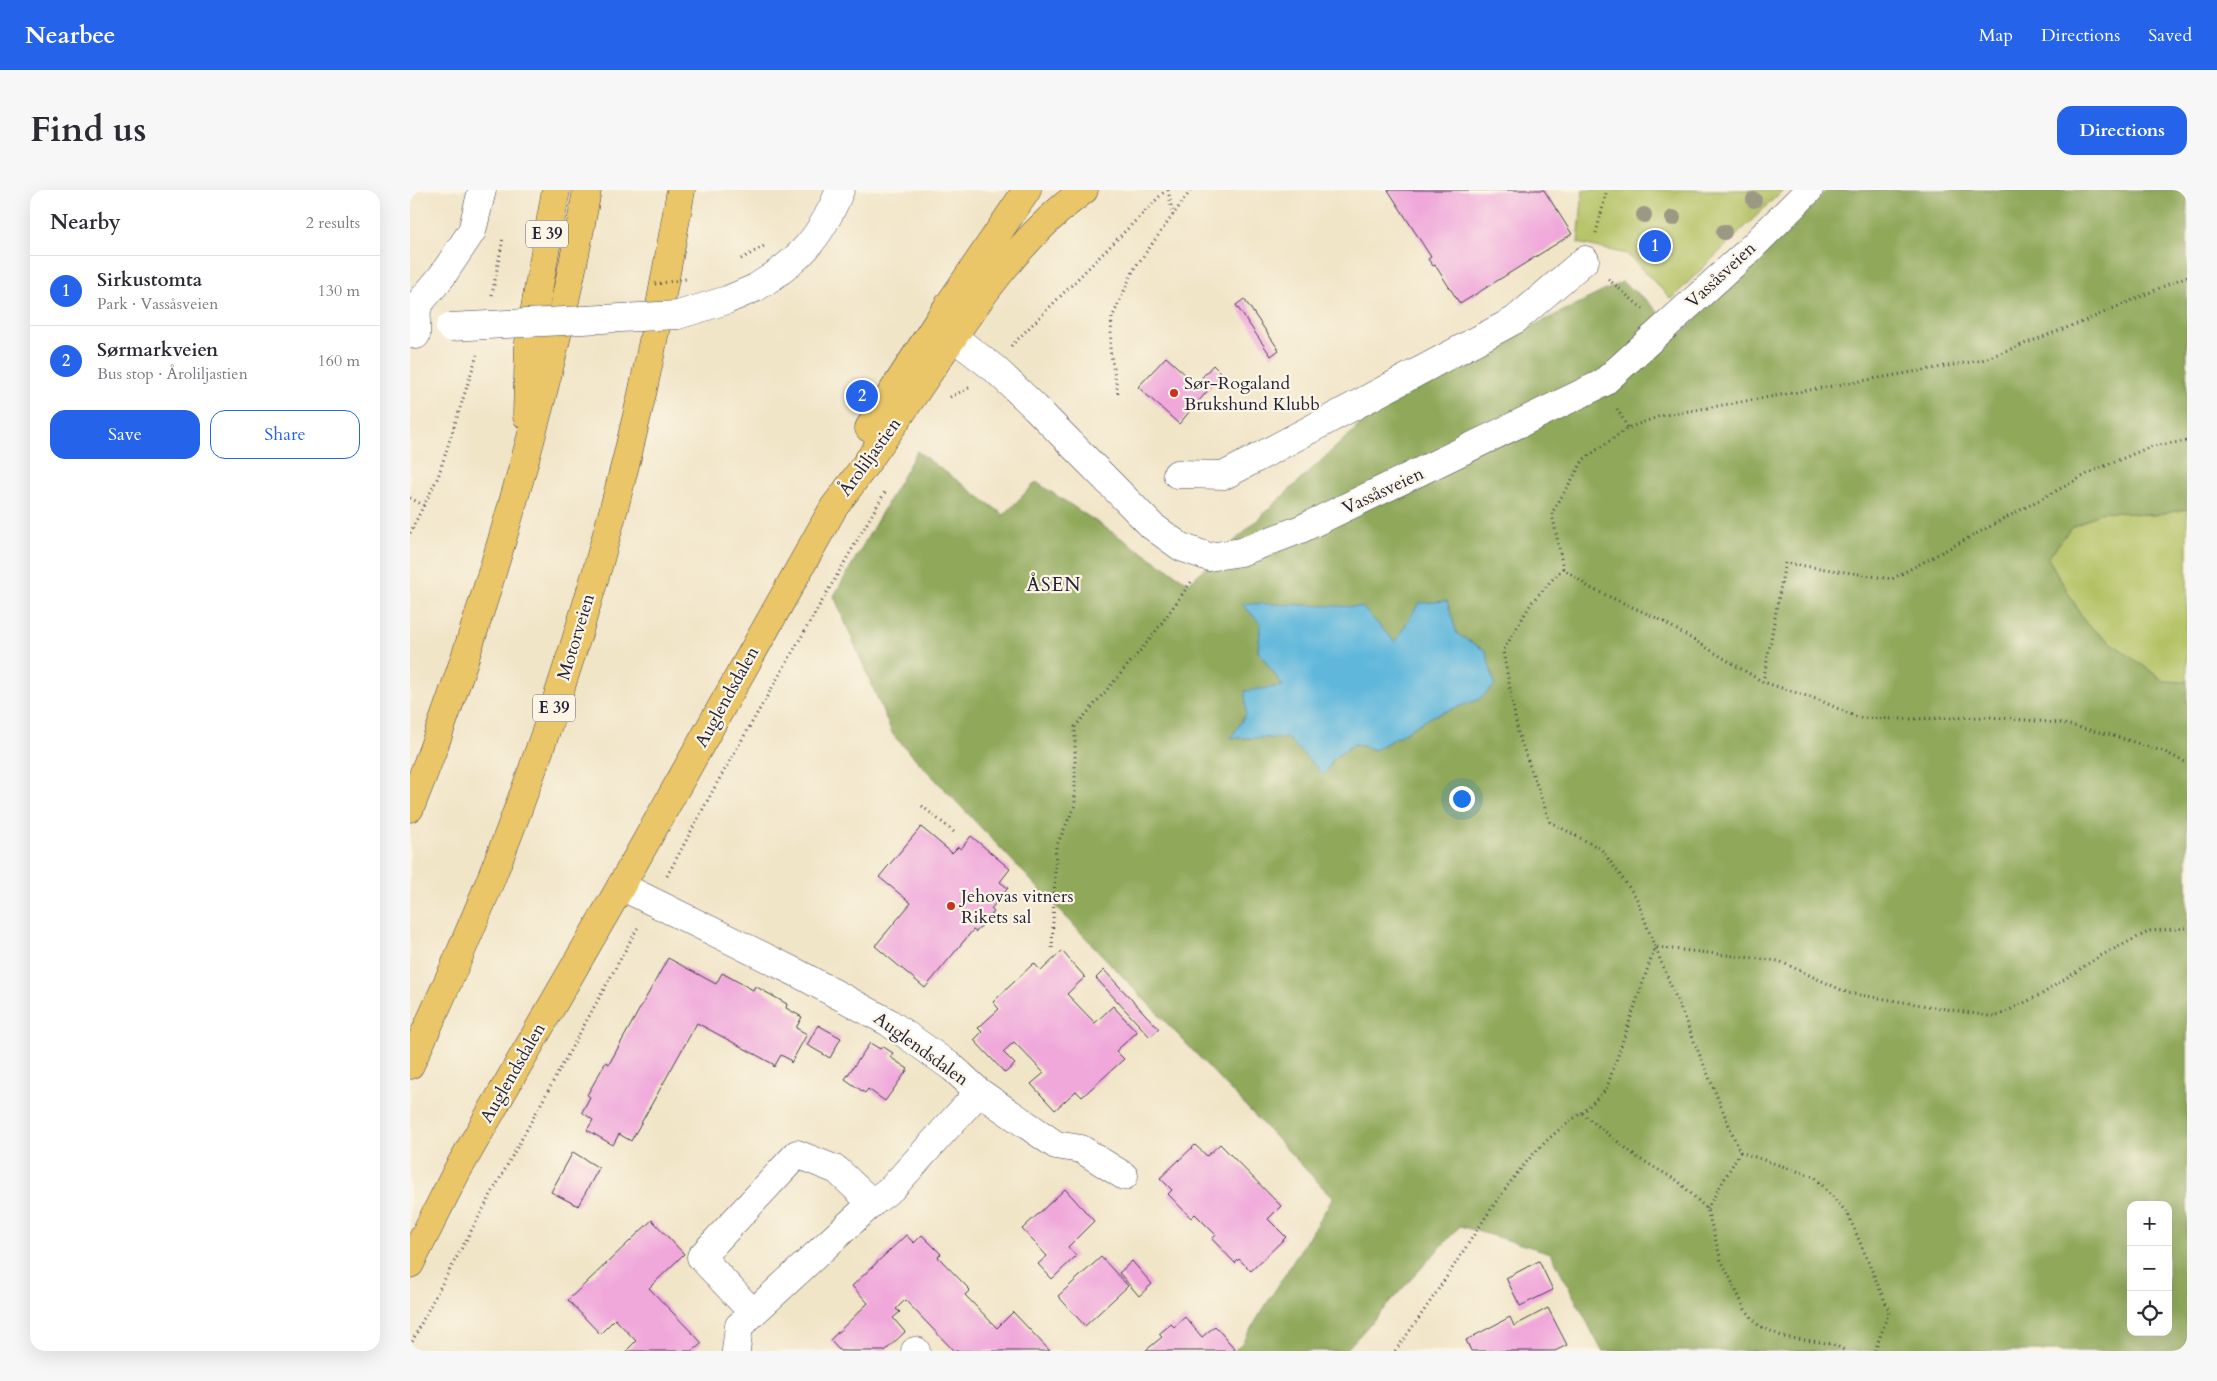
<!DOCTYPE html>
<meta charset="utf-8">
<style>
:root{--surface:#fff;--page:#f7f7f7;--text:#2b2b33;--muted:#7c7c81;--line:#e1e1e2;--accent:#2563eb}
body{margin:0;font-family:Cardo,serif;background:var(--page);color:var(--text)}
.controls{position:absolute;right:15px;bottom:15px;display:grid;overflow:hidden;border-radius:10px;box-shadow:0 5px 20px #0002}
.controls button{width:45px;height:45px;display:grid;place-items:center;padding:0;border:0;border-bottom:1px solid var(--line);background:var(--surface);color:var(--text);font:25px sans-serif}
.you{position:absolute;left:1051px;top:608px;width:18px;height:18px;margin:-12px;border:4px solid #fff;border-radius:50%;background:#1a73e8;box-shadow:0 0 0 8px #1a73e833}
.badge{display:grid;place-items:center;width:32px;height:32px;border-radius:50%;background:var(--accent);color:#fff;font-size:16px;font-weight:700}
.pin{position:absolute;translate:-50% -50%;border:2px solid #fff;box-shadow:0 1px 5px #0006}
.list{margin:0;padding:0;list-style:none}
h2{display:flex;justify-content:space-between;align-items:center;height:65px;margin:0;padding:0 20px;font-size:21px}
h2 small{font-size:16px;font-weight:400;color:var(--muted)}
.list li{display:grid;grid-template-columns:32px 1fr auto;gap:15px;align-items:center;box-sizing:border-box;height:70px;padding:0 20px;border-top:1px solid var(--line)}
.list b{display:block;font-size:19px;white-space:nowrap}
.list p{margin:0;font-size:16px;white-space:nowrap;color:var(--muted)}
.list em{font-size:16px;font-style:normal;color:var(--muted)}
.actions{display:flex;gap:10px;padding:15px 20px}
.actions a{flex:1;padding:11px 0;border:1px solid var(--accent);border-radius:15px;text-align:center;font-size:18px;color:var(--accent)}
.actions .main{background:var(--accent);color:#fff}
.icon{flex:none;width:28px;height:28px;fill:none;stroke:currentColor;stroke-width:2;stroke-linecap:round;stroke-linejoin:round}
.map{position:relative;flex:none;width:1777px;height:1161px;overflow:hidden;border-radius:15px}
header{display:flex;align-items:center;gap:30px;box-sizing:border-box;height:70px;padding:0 25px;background:var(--accent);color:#fff}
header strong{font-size:24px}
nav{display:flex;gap:28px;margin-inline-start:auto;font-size:18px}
.intro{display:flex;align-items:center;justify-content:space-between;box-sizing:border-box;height:120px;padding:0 30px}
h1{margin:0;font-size:35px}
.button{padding:12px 22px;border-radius:15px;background:var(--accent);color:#fff;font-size:18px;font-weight:700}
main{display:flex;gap:30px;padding:0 30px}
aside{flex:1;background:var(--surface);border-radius:15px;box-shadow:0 5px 20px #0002}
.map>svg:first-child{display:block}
.green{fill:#b4c265;stroke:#6b7250}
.forest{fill:#8fa85a;stroke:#58654a;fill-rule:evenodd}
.water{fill:#5fb7dc;stroke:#406c8c}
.building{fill:#f0a8db}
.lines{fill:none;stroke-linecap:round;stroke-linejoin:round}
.minor-casing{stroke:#413f50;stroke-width:29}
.major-casing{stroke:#413f50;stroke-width:29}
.highway-casing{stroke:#413f50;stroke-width:29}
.path{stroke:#413f50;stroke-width:3;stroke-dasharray:1 4;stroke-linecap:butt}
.minor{stroke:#fff;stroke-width:28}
.major{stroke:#eac669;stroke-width:28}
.highway{stroke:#eac669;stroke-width:28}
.minor-bridge-casing{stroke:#413f50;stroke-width:29;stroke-linecap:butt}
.path-bridge{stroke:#413f50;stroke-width:3;stroke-dasharray:1 4;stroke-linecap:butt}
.minor-bridge{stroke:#fff;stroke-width:28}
.tree{fill:#9b9983}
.poi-dot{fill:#c8321e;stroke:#fcf5e5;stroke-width:2}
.labels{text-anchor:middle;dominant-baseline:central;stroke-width:4.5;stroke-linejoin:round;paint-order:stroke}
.shield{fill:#fcf5e5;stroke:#63616e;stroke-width:1}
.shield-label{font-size:16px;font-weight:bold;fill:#22223b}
.street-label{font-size:18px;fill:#22223b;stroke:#fcf5e5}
.poi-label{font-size:18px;fill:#22223b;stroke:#fcf5e5;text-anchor:start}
.neighbourhood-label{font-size:19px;letter-spacing:1px;fill:#22223b;stroke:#fcf5e5}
</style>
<header>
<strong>Nearbee</strong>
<nav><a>Map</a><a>Directions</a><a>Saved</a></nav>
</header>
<div class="intro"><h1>Find us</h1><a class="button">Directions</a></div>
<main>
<aside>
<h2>Nearby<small>2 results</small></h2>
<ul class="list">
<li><span class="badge">1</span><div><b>Sirkustomta</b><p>Park · Vassåsveien</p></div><em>130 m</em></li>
<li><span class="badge">2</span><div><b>Sørmarkveien</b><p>Bus stop · Åroliljastien</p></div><em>160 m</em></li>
</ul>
<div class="actions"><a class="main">Save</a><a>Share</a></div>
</aside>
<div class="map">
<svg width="1777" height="1161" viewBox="0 0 1777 1161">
<rect width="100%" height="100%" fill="#fcf5e5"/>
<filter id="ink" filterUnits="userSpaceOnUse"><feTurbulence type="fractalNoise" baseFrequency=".02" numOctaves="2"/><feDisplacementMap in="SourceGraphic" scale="10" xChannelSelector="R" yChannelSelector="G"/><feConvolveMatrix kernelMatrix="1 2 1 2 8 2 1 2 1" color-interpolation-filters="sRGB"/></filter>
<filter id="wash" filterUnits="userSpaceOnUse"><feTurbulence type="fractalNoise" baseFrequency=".0096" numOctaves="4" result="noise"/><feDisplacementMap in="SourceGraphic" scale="20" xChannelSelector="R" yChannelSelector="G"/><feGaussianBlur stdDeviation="1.12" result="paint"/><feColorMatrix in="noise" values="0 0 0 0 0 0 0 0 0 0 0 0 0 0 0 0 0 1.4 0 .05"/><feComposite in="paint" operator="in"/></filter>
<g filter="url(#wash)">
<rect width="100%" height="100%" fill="#f1e5c8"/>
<g class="green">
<path d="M1173,0H1373L1261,109L1217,64L1168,53Z"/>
<path d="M1777,319V492L1754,491L1677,435L1638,368L1660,339L1693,321L1743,325Z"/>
</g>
<path class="forest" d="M1417,0H1777V319L1743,325L1693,321L1660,339L1638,368L1677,435L1754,491L1777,492V1161H1192L1141,1063L1050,1036L935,1161H824L832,1153L923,1008L483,545L424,406L507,261L594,325L626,292L779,393L981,206L1212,92L1235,109L1271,144ZM832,414L986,452L1009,414L1047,444L1076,461L1068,510L1023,526L965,560L945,554L925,567L914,585L877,548H822L836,524L873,496L848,461L851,434ZM1721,1015H1758V1142H1721Z"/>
<path class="water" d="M1037,411L1047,444L1076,461L1085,496L1068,510L1023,526L965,560L945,554L925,567L914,585L877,548H821L836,524L835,501L873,496L848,461L851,434L831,413L952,417L985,452L1009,413Z"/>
<g id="blocks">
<g class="building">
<path d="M978,0H1134L1162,44L1050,114L1025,75L1023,76L1018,69L1021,67Z"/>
<path d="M834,109L869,160L861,166L826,115Z"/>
<path d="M756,167L786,194L803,175L812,184L769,234L728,197Z"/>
<path d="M511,637L542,663L548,657L551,659L561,646L600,679L590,692L598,698L581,719L584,722L566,742L563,740L515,798L465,756L501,713L469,687Z"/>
<path d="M652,761L675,787L657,804L685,833L703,816L727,842L706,861L714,869L672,907L666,901L645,920L621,894L634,883L604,852L593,862L605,874L595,883L564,850L572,842L568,838L589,819L583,812L624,773L631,781Z"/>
<path d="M258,768L306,794L312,783L343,800L345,796L377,814L376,818L392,827L386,838L397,844L381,873L380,870L371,865L364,877L363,874L287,833L221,951L209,944L203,955L177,940L183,930L172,922L180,907L177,905L196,872L199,874Z"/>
<path d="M694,780L749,839L740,847L686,788Z"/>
<path d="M408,835L431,848L420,868L397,855Z"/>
<path d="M460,853L470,859L472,856L483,863L480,867L498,879L475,911L458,899L455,903L435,889Z"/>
<path d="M810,954L871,1016L858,1029L876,1047L841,1081L829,1069L825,1073L802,1049L806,1045L785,1024L781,1028L758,1004L762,1000L750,988L785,955L797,966Z"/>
<path d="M163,962L189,978L168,1016L141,1002Z"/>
<path d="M655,999L684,1031L658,1057L666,1066L642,1089L628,1074L637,1066L612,1039Z"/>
<path d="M242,1030L274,1064L239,1098L292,1153L283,1161H216L226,1151L205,1129L190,1144L158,1110Z"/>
<path d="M496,1045L504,1053L512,1045L531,1064L528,1067L560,1100L555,1105L587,1138L603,1122L640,1161H544L495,1110L486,1119L490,1122L483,1128L495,1142L475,1161H430L420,1150L458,1113L442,1096Z"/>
<path d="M691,1067L718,1096L675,1136L648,1106Z"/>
<path d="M722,1071L742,1094L729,1106L709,1083Z"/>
<path d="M1129,1071L1143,1100L1110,1116L1096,1088Z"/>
<path d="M1138,1118L1157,1155L1145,1161H1061L1056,1150L1100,1127L1104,1136Z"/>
<path d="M775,1127L792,1147L805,1136L825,1159L822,1161H735L752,1147L749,1144L761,1134L764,1137Z"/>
</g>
</g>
</g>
<g filter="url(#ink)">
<use href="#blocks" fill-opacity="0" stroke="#413f50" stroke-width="1"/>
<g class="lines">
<defs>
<g id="minor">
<path d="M345,98C389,71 411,48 430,0"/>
<path d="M6,145L7,116L32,86L62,41L72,0"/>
<path d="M543,147L585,179L625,217L742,336L771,357L799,367L831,362L891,339L1193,193L1335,64L1399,0"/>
<path d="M767,284L815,285L1105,130L1175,70"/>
<path d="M211,696L389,784L478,832L543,878L569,902L646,955L671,959L714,986"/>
<path d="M343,1123L291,1067L387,964L427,980L462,1013"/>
<path d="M326,1161L329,1136L462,1013L482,998L569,902"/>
<path d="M505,1161H506"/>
</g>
<g id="major">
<path d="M459,238L536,119L617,0"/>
<path d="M0,1074L47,981L211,696L424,317C458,273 489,227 520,181C564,115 609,48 674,0"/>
</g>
<g id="highway">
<path d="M117,226L119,152L146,0"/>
<path d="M0,618C36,530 65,440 92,350C126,235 157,118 177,0"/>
<path d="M0,875C101,661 180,435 232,204C247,136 259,68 271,0"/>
</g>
</defs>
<use href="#minor" class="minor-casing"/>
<use href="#major" class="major-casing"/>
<use href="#highway" class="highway-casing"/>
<g class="path">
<path d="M758,0L763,25"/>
<path d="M1186,43L1197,0"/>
<path d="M1777,86L1677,130L1572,170L1250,226L1218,238L1174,269L1142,323L1153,378L1180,398L1249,429L1353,492L1409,510L1449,528L1496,529L1580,527L1650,533L1701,545L1755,562L1777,573"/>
<path d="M1198,89L1233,119"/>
<path d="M82,105L93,48"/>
<path d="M601,156L756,0"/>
<path d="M708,203L700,160L702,128L724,79L781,0"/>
<path d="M540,207L561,197"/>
<path d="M1207,219L1218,238"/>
<path d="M0,308L15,316"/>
<path d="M0,343L28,287L67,165"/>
<path d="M1153,378L1122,412L1093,461L1108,543L1140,632L1191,659L1226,707L1245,757L1196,900L1172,923"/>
<path d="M1353,492L1375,373L1482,389L1683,281L1742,256L1777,251"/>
<path d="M512,616L544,642"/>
<path d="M257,686L307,593L475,302"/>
<path d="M642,758L646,657L665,615V537L741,448L781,392"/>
<path d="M1330,962L1405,987L1438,1024L1479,1121L1465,1161"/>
<path d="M1297,1019L1330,962L1245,757L1369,771L1438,803L1585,827L1632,804L1690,766L1740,741L1777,738"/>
<path d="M0,1156L21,1114L228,737"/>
<path d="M985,1161C1012,1125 1036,1088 1060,1051C1092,1002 1123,954 1172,923L1228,968L1268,991L1297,1019L1311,1070L1335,1119L1349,1136L1374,1147L1423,1154L1436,1161"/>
<path d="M1030,1161L1032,1160"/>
</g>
<use href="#minor" class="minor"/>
<use href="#major" class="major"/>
<use href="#highway" class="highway"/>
<defs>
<path id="minor-bridge" d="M40,137L268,125L317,110L345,98"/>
</defs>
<use href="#minor-bridge" class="minor-bridge-casing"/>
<g class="path-bridge">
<path d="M331,69L356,55"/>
<path d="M245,94L276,89"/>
</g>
<use href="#minor-bridge" class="minor-bridge"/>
</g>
<g class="tree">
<circle cx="1344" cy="10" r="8"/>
<circle cx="1234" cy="25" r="8"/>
<circle cx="1263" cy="28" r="8"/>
<circle cx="1314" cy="42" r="8"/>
</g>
</g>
<g class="poi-dot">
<circle cx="764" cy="203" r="5"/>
<circle cx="541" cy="716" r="5"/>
</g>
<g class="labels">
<g class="shield">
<rect x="116" y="30.5" width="42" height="27" rx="4"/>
<rect x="123" y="504.5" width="42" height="27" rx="4"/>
</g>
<g class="shield-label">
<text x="137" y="44">E 39</text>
<text x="144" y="518">E 39</text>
</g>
<g class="street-label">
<text transform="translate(1311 85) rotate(-43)">Vassåsveien</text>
<text transform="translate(460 267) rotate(-54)">Åroliljastien</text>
<text transform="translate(973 301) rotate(-25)">Vassåsveien</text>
<text transform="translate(166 447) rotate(-73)">Motorveien</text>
<text transform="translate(317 507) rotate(-61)">Auglendsdalen</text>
<text transform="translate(511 859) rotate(36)">Auglendsdalen</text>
<text transform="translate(103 883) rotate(-60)">Auglendsdalen</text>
</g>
<g class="poi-label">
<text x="774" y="193">Sør-Rogaland<tspan x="774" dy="21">Brukshund Klubb</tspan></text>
<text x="551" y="706">Jehovas vitners<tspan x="551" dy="21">Rikets sal</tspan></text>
</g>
<g class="neighbourhood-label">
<text x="644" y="395">ÅSEN</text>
</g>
</g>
</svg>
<div class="controls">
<button>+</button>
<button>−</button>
<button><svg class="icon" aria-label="locate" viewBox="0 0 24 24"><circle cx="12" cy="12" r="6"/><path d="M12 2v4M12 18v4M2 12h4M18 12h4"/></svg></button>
</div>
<div class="you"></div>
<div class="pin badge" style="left:1245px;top:56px">1</div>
<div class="pin badge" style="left:452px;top:206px">2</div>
</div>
</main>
